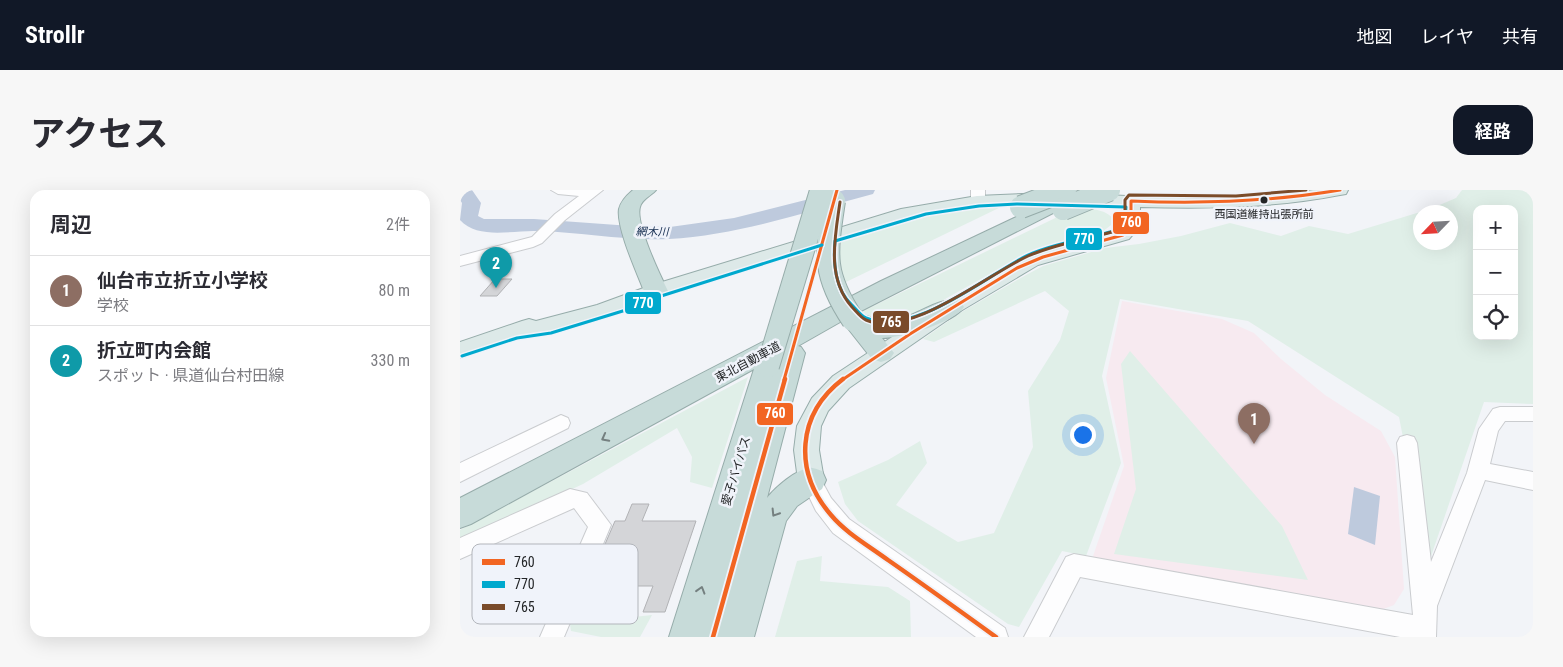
<!DOCTYPE html>
<html lang="ja">
<meta charset="utf-8">
<style>
:root{--surface:#fff;--page:#f7f7f7;--text:#2b2b33;--muted:#7c7c81;--line:#e1e1e2;--accent:#111827}
body{margin:0;font-family:"Roboto Condensed","Noto Sans JP",sans-serif;background:var(--page);color:var(--text)}
.controls{position:absolute;right:15px;top:15px;display:grid;overflow:hidden;border-radius:10px;box-shadow:0 5px 20px #0002}
.controls button{width:45px;height:45px;display:grid;place-items:center;padding:0;border:0;border-bottom:1px solid var(--line);background:var(--surface);color:var(--text);font:25px sans-serif}
.compass{position:absolute;left:953px;top:15px;width:45px;height:45px;border-radius:50%;background:var(--surface);box-shadow:0 5px 20px #0002;rotate:245deg}
.you{position:absolute;left:622px;top:244px;width:18px;height:18px;margin:-12px;border:4px solid #fff;border-radius:50%;background:#1a73e8;box-shadow:0 0 0 8px #1a73e833}
.badge{display:grid;place-items:center;width:32px;height:32px;border-radius:50%;background:var(--accent);color:#fff;font-size:16px;font-weight:700}
.pin{position:absolute;translate:-50% -41px;filter:drop-shadow(0 1px 2px #0008)}
.pin::after{content:'';position:absolute;top:26px;width:18px;height:15px;background:inherit;clip-path:polygon(0 0,100% 0,50% 100%)}
.list{margin:0;padding:0;list-style:none}
h2{display:flex;justify-content:space-between;align-items:center;height:65px;margin:0;padding:0 20px;font-size:21px}
h2 small{font-size:16px;font-weight:400;color:var(--muted)}
.list li{display:grid;grid-template-columns:32px 1fr auto;gap:15px;align-items:center;box-sizing:border-box;height:70px;padding:0 20px;border-top:1px solid var(--line)}
.list b{display:block;font-size:19px;white-space:nowrap}
.list p{margin:0;font-size:16px;white-space:nowrap;color:var(--muted)}
.list em{font-size:16px;font-style:normal;color:var(--muted)}
.icon{flex:none;width:28px;height:28px;fill:none;stroke:currentColor;stroke-width:2;stroke-linecap:round;stroke-linejoin:round}
.map{position:relative;flex:none;width:1073px;height:447px;overflow:hidden;border-radius:15px}
header{display:flex;align-items:center;gap:30px;box-sizing:border-box;height:70px;padding:0 25px;background:var(--accent);color:#fff}
header strong{font-size:24px}
nav{display:flex;gap:28px;margin-inline-start:auto;font-size:18px}
.intro{display:flex;align-items:center;justify-content:space-between;box-sizing:border-box;height:120px;padding:0 30px}
h1{margin:0;font-size:35px}
.button{padding:12px 22px;border-radius:15px;background:var(--accent);color:#fff;font-size:18px;font-weight:700}
main{display:flex;gap:30px;padding:0 30px}
aside{flex:1;background:var(--surface);border-radius:15px;box-shadow:0 5px 20px #0002}
.map>svg:first-child{display:block}
.education{fill:#f7eaf0}
.green{fill:#e0efe8;fill-rule:evenodd}
.water{fill:#becadd}
.lines{fill:none;stroke-linecap:round;stroke-linejoin:round}
.river{fill:#becadd;fill-rule:evenodd}
.building{fill:#d4d5d8;stroke:#b1b2b5}
.minor-casing{stroke:#cacccf;stroke-width:2}
.major-casing{stroke:#96acaa;stroke-width:2}
.highway-casing{stroke:#96acaa;stroke-width:2}
.minor{fill:#fdfdfe;fill-rule:evenodd}
.major{fill:#dde9e8;fill-rule:evenodd}
.highway{fill:#c7dbd9;fill-rule:evenodd}
.highway-bridge-casing{stroke:#96acaa;stroke-width:24;stroke-linecap:butt}
.highway-bridge{stroke:#c7dbd9;stroke-width:22}
.bus-1-far1-casing{stroke:#f0f3fa;stroke-width:6}
.bus-1-casing{stroke:#f0f3fa;stroke-width:8}
.bus-2-casing{stroke:#f0f3fa;stroke-width:6}
.bus-3-casing{stroke:#f0f3fa;stroke-width:6}
.bus-1-far1{stroke:#f26522;stroke-width:3}
.bus-1{stroke:#f26522;stroke-width:4.5}
.bus-2{stroke:#00a9ce;stroke-width:3}
.bus-3{stroke:#7a4b2a;stroke-width:3}
.oneway{stroke:#758080}
.bus-dot{fill:#232527;stroke:#f0f3fa;stroke-width:2}
.labels{text-anchor:middle;dominant-baseline:central;stroke-width:5;stroke-linejoin:round;paint-order:stroke}
.bus-label{font-size:11px;fill:#232527;stroke:#f0f3fa}
.far-water-label{font-size:11px;font-style:italic;fill:#122a4d;stroke:#f0f3fa}
.street-label{font-size:12px;fill:#232527;stroke:#f0f3fa}
.key{fill:#f0f3fa;stroke:#b2b5bb;stroke-width:1}
.key-label{font-size:14px;fill:#232527}
.line-badge{stroke:#f0f3fa;stroke-width:2}
.badge-label{font-size:14px;text-anchor:middle;font-weight:bold;fill:#fff}
</style>
<header>
<strong>Strollr</strong>
<nav><a>地図</a><a>レイヤ</a><a>共有</a></nav>
</header>
<div class="intro"><h1>アクセス</h1><a class="button">経路</a></div>
<main>
<aside>
<h2>周辺<small>2件</small></h2>
<ul class="list">
<li><span class="badge" style="background:#8d6e63">1</span><div><b>仙台市立折立小学校</b><p>学校</p></div><em>80 m</em></li>
<li><span class="badge" style="background:#0f9aa8">2</span><div><b>折立町内会館</b><p>スポット · 県道仙台村田線</p></div><em>330 m</em></li>
</ul>
</aside>
<div class="map">
<svg width="1073" height="447" viewBox="0 0 1073 447">
<rect width="100%" height="100%" fill="#f2f4f8"/>
<path class="education" d="M662,111L762,129L794,143L821,169L865,205L921,241L935,267L944,399L934,415L918,421L632,369L664,276L646,188Z"/>
<g class="green">
<path d="M1002,0H1073V214L1024,212L968,375L939,227L788,131L660,109L642,186L661,273L626,366L602,361L559,437L548,434L398,331L385,314L378,292L428,270L460,251L467,273L436,315L498,352L534,343L573,257L568,201L600,150L609,121L585,101L474,152L463,149L500,123L566,85L583,76L645,58L679,54L721,46L770,33L821,46L849,36L888,44L970,19L996,8ZM1017,19H1054V146H1017ZM961,22H991V52H961Z"/>
<path d="M545,15L384,93L378,72L381,51C434,33 488,18 545,15Z"/>
<path d="M618,17C631,19 649,19 655,32L642,42L571,61L453,127L429,134L407,132L399,123Z"/>
<path d="M670,161L822,336L848,390L654,364L676,299L661,174Z"/>
<path d="M288,187L252,298L230,292L232,267L217,238L123,294L0,351V340Z"/>
<path d="M362,366L360,391L428,397L450,411L451,447H315L337,371Z"/>
<path d="M192,425L180,447H141L111,441L110,434Z"/>
</g>
<path class="water" d="M894,297L920,306L915,355L888,344Z"/>
<g class="lines">
<path class="river" d="M0,0H12L21,13L18,26L24,29H74L171,36L210,37L274,28L385,0H415L413,4C346,22 278,45 209,49C165,51 121,42 77,41C53,40 18,50 0,30L2,13L0,10Z"/>
</g>
<g class="building">
<path d="M35,89H52L37,106H20Z"/>
<path d="M172,314H189L182,331H236L205,422H183L193,396H155L149,411H135L139,404L124,403L155,331H165Z"/>
</g>
<g class="lines">
<defs>
<g id="minor">
<path d="M91,0H143L105,30L82,53L73,57L0,76V66L72,47L95,24L119,6L98,4Z"/>
<path d="M511,0H525V10L523,13H513L511,10Z"/>
<path d="M1040,217H1073V231H1045L1038,241L1030,274L1073,282V300L1025,290L977,416L976,447H940L620,387L589,447H564L606,367L614,364L953,425L937,253L940,247L947,245L954,247L957,253L971,372L1007,283L1019,239L1033,219Z"/>
<path d="M101,225L108,228L110,233L108,238L0,292V273Z"/>
<path d="M351,281L358,284L371,308L389,329L545,438L548,447H516L373,343L356,321L341,290L344,284Z"/>
<path d="M110,299L127,303L151,335L104,447H80L128,337L114,318L0,369V348Z"/>
</g>
<g id="major">
<path d="M853,0H888L886,4L880,5C813,18 747,19 680,17V36L669,49L578,75L499,122L389,198L368,221L361,236L359,260L364,290L360,298L351,301L342,298L338,290L334,260L337,236L352,208L373,186L485,112L564,67L657,41L662,35V16L620,14L614,13L612,9L614,5L620,4C697,7 777,14 853,0Z"/>
<path d="M587,3L593,4L595,8L593,12L517,16L451,27L203,106L134,131L92,142L54,149L0,168V152L62,131L69,129L76,131L137,115L189,96L441,19L517,6Z"/>
</g>
<g id="highway">
<path d="M173,0H196C191,6 182,9 180,17C175,33 200,85 208,101L204,106L196,109L188,106L184,101C177,83 156,37 159,19C161,11 167,5 173,0Z"/>
<path d="M588,12L595,14L598,18L595,22L397,123C409,126 418,132 431,131C454,129 479,105 500,111L504,117C494,133 441,148 422,148L434,163L430,169L421,172L412,169L382,131L338,156L341,157L345,163L307,308C315,298 336,279 350,278C353,277 358,280 362,281L366,290L362,299L337,316L326,331L294,447H209L294,179L11,334L0,338V308L421,91Z"/>
</g>
</defs>
<use href="#minor" class="minor-casing"/>
<use href="#major" class="major-casing"/>
<use href="#highway" class="highway-casing"/>
<use href="#minor" class="minor"/>
<use href="#major" class="major"/>
<use href="#highway" class="highway"/>
<defs>
<g id="highway-bridge">
<path d="M374,11C366,64 362,84 393,130"/>
<path d="M561,17L605,0"/>
<path d="M603,19L649,0"/>
<path d="M308,176L361,1"/>
</g>
</defs>
<use href="#highway-bridge" class="highway-bridge-casing"/>
<use href="#highway-bridge" class="highway-bridge"/>
<defs>
<g id="bus-1-far1">
<path d="M324,190L377,0"/>
<path d="M382,190L450,144L557,78L583,67L663,45L671,36V11C741,14 810,12 880,0"/>
</g>
<g id="bus-1">
<path d="M383,189C337,224 333,281 371,325C386,343 409,356 428,370C464,395 500,421 536,447"/>
<path d="M253,447L325,189"/>
</g>
<g id="bus-2">
<path d="M557,14L666,17L665,32L660,39C630,49 597,52 568,65C527,85 453,148 406,128C401,126 396,119 392,115C375,100 373,72 375,51L466,24L519,16Z"/>
<path d="M2,166L57,148L91,143L166,120L198,107L362,55"/>
</g>
<path id="bus-3" d="M380,12C375,47 366,88 392,117C396,121 401,128 406,130C450,149 528,84 568,66C597,53 629,49 659,40L665,34V10L669,5L776,6L846,0"/>
</defs>
<use href="#bus-1-far1" class="bus-1-far1-casing"/>
<use href="#bus-1" class="bus-1-casing"/>
<use href="#bus-2" class="bus-2-casing"/>
<use href="#bus-3" class="bus-3-casing"/>
<use href="#bus-1-far1" class="bus-1-far1"/>
<use href="#bus-1" class="bus-1"/>
<use href="#bus-2" class="bus-2"/>
<use href="#bus-3" class="bus-3"/>
</g>
<defs><path id="oneway-chevron" d="M-2-3.5L2.5 0L-2 3.5" fill="none" stroke-width="1.6" stroke-linecap="round" stroke-linejoin="round" transform="scale(1.25)"/></defs>
<g class="oneway">
<use href="#oneway-chevron" transform="translate(145 248) rotate(152)"/>
<use href="#oneway-chevron" transform="translate(315 323) rotate(122)"/>
<use href="#oneway-chevron" transform="translate(241 400) rotate(-73)"/>
</g>
<circle class="bus-dot" cx="804" cy="10" r="4.5"/>
<g class="labels">
<g class="bus-label">
<text x="804" y="24">西国道維持出張所前</text>
</g>
<g class="far-water-label">
<text transform="translate(192 42) rotate(1)">網木川</text>
</g>
<g class="street-label">
<text transform="translate(288 172) rotate(-28)">東北自動車道</text>
<text transform="translate(276 281) rotate(-73)">愛子バイパス</text>
</g>
</g>
<rect x="12" y="354" width="166" height="80" rx="8" class="key"/>
<rect x="22" y="369" width="23" height="6" fill="#f26522"/>
<rect x="22" y="391" width="23" height="7" fill="#00a9ce"/>
<rect x="22" y="414" width="23" height="6" fill="#7a4b2a"/>
<g class="key-label">
<text x="54" y="377">760</text>
<text x="54" y="399">770</text>
<text x="54" y="422">765</text>
</g>
<g class="line-badge">
<rect x="652" y="21" width="38" height="24" rx="5" fill="#f26522"/>
<rect x="605" y="37" width="38" height="24" rx="5" fill="#00a9ce"/>
<rect x="164" y="101" width="38" height="24" rx="5" fill="#00a9ce"/>
<rect x="412" y="120" width="38" height="24" rx="5" fill="#7a4b2a"/>
<rect x="296" y="212" width="38" height="24" rx="5" fill="#f26522"/>
</g>
<g class="badge-label">
<text x="671" y="37">760</text>
<text x="624" y="54">770</text>
<text x="183" y="118">770</text>
<text x="431" y="137">765</text>
<text x="315" y="228">760</text>
</g>
</svg>
<div class="controls">
<button>+</button>
<button>−</button>
<button><svg class="icon" aria-label="locate" viewBox="0 0 24 24"><circle cx="12" cy="12" r="6"/><path d="M12 2v4M12 18v4M2 12h4M18 12h4"/></svg></button>
</div>
<svg class="compass" viewBox="-18 -18 36 36"><path d="M0-13l5 13h-10z" fill="#e53935"/><path d="M0 13l5-13h-10z" fill="#7c7c81"/></svg>
<div class="you"></div>
<div class="pin badge" style="left:794px;top:254px;background:#8d6e63">1</div>
<div class="pin badge" style="left:36px;top:98px;background:#0f9aa8">2</div>
</div>
</main>
